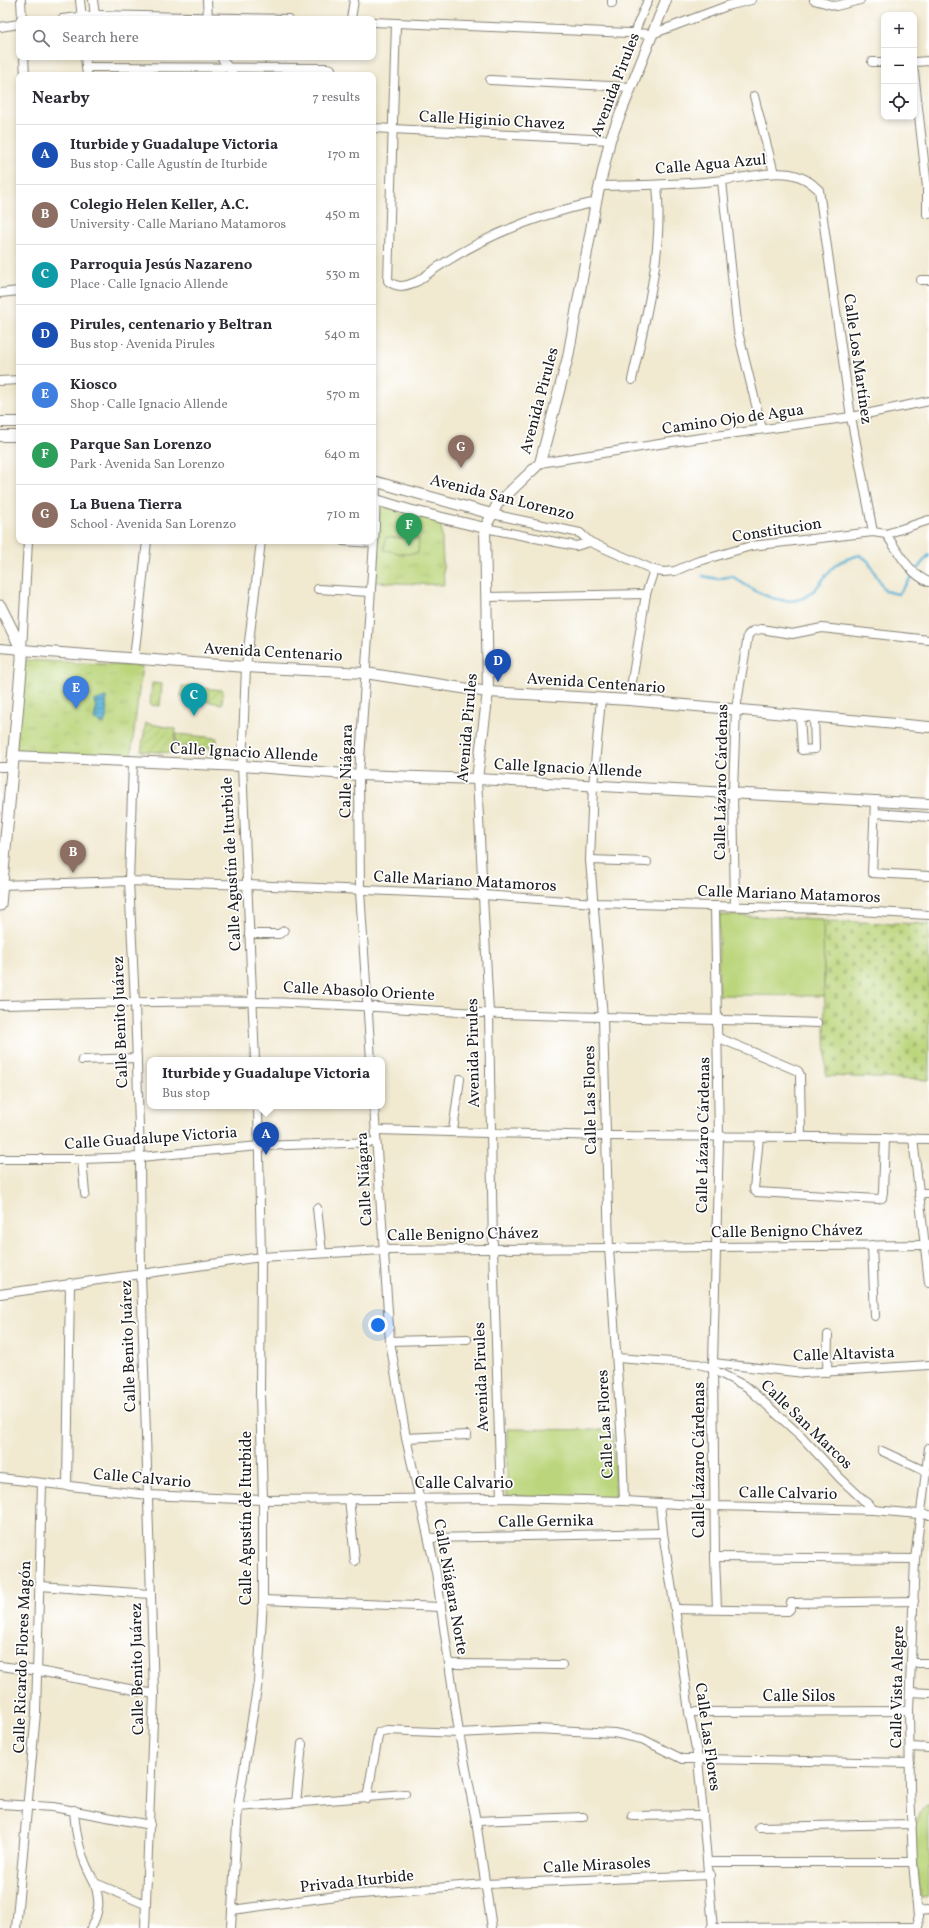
<!DOCTYPE html>
<meta charset="utf-8">
<style>
:root{--surface:#fff;--page:#f2f2f3;--text:#2b2b33;--muted:#7c7c81;--line:#e1e1e2;--accent:#1f6fb2}
body{margin:0;font-family:Vollkorn,serif;background:var(--page);color:var(--text)}
.controls{position:absolute;right:12px;top:12px;display:grid;overflow:hidden;border-radius:8px;box-shadow:0 2px 6px #0003}
.controls button{width:36px;height:36px;display:grid;place-items:center;padding:0;border:0;border-bottom:1px solid var(--line);background:var(--surface);color:var(--text);font:20px sans-serif}
.you{position:absolute;left:378px;top:1325px;width:14px;height:14px;margin:-10px;border:3px solid #fff;border-radius:50%;background:#1a73e8;box-shadow:0 0 0 6px #1a73e833}
.badge{display:grid;place-items:center;width:26px;height:26px;border-radius:50%;background:var(--accent);color:#fff;font-size:13px;font-weight:700}
.pin{position:absolute;translate:-50% -33px;filter:drop-shadow(0 1px 2px #0008)}
.pin::after{content:'';position:absolute;top:21px;width:14px;height:12px;background:inherit;clip-path:polygon(0 0,100% 0,50% 100%)}
.popup{position:absolute;left:147px;top:1057px;width:238px;height:52px;box-sizing:border-box;display:grid;place-content:center;border-radius:8px;background:var(--surface);filter:drop-shadow(0 1px 3px #0005);font-size:13px;white-space:nowrap;color:var(--muted)}
.popup b{font-size:15px;color:var(--text)}
.popup::after{content:'';position:absolute;left:50%;top:100%;margin-left:-8px;border:8px solid transparent;border-top-color:var(--surface)}
.list{margin:0;padding:0;list-style:none}
h2{display:flex;justify-content:space-between;align-items:center;height:52px;margin:0;padding:0 16px;font-size:17px}
h2 small{font-size:13px;font-weight:400;color:var(--muted)}
.list li{display:grid;grid-template-columns:26px 1fr auto;gap:12px;align-items:center;box-sizing:border-box;height:60px;padding:0 16px;border-top:1px solid var(--line)}
.list b{display:block;font-size:15px;white-space:nowrap}
.list p{margin:0;font-size:13px;white-space:nowrap;color:var(--muted)}
.list em{font-size:13px;font-style:normal;color:var(--muted)}
.icon{flex:none;width:22px;height:22px;fill:none;stroke:currentColor;stroke-width:2;stroke-linecap:round;stroke-linejoin:round}
.map{position:relative;flex:none;width:929px;height:1928px;overflow:hidden}
.search{position:absolute;background:var(--surface);box-shadow:0 2px 6px #0003;left:16px;top:16px;width:360px;height:44px;display:flex;align-items:center;gap:10px;box-sizing:border-box;padding:0 14px;border-radius:8px;color:var(--muted);font-size:15px}
.panel{position:absolute;background:var(--surface);box-shadow:0 2px 6px #0003;left:16px;top:72px;width:360px;height:472px;border-radius:8px}
.map>svg:first-child{display:block}
.grass{fill:url(#grass-tufts);stroke:#6c784c}
.cemetery{fill:url(#cemetery-stones);stroke:#6c784c}
.garden{fill:url(#garden-furrows);stroke:#6c784c}
.pitch{fill:#bbd57b;stroke:#6c784c}
.water{fill:url(#water-rules);stroke:#3a6678}
.lines{fill:none;stroke-linecap:round;stroke-linejoin:round}
.stream{stroke:#57b0d4;stroke-width:2.5}
.minor-casing{stroke:#868276;stroke-width:10}
.tertiary-casing{stroke:#868276;stroke-width:12}
.secondary-casing{stroke:#868276;stroke-width:13}
.minor{stroke:#fff;stroke-width:8}
.tertiary{stroke:#fff;stroke-width:10}
.secondary{stroke:#fff;stroke-width:11}
.labels{text-anchor:middle;dominant-baseline:central;stroke-width:3.5;stroke-linejoin:round;paint-order:stroke}
.street-label{font-size:16px;fill:#1c1c1c;stroke:#fff}
</style>
<div class="map">
<svg width="929" height="1928" viewBox="0 0 929 1928">
<defs>
<pattern id="grass-tufts" width="24" height="20" patternUnits="userSpaceOnUse"><rect width="24" height="20" fill="#bbd57b"/><path d="M3 7l-1-3M5 7V3M7 7l1-3M15 17l-1-3M17 17v-4M19 17l1-3" fill="none" stroke="#a0b66a"/></pattern>
<pattern id="cemetery-stones" width="16" height="16" patternUnits="userSpaceOnUse"><rect width="16" height="16" fill="#bbd57b"/><path d="M2 7V4a2 2 0 0 1 4 0v3zM10 15v-3a2 2 0 0 1 4 0v3z" fill="#a0b66a"/></pattern>
<pattern id="garden-furrows" width="10" height="10" patternUnits="userSpaceOnUse"><rect width="10" height="10" fill="#bbd57b"/><path d="M-1 1l2-2M0 10L10 0M9 11l2-2" fill="none" stroke="#a0b66a"/></pattern>
<pattern id="water-rules" width="6" height="5" patternUnits="userSpaceOnUse"><rect width="6" height="5" fill="#57b0d4"/><path d="M0 2.5h6" fill="none" stroke="#478eab"/></pattern>
</defs>
<rect width="100%" height="100%" fill="#fff"/>
<filter id="ink" filterUnits="userSpaceOnUse"><feTurbulence type="fractalNoise" baseFrequency=".025" numOctaves="2"/><feDisplacementMap in="SourceGraphic" scale="8" xChannelSelector="R" yChannelSelector="G"/><feConvolveMatrix kernelMatrix="1 2 1 2 8 2 1 2 1" color-interpolation-filters="sRGB"/></filter>
<filter id="wash" filterUnits="userSpaceOnUse"><feTurbulence type="fractalNoise" baseFrequency=".012" numOctaves="4" result="noise"/><feDisplacementMap in="SourceGraphic" scale="16" xChannelSelector="R" yChannelSelector="G"/><feGaussianBlur stdDeviation="0.9" result="paint"/><feColorMatrix in="noise" values="0 0 0 0 0 0 0 0 0 0 0 0 0 0 0 0 0 1.4 0 .05"/><feComposite in="paint" operator="in"/></filter>
<g filter="url(#wash)">
<rect width="100%" height="100%" fill="#f1e9d0"/>
<g class="grass">
<path d="M379,504L441,521L444,585L374,582Z"/>
<path d="M23,660L142,666L131,756L15,753Z"/>
</g>
<path class="cemetery" d="M823,921L929,924V1080L826,1076Z"/>
<g class="garden">
<path d="M152,683L162,684L160,706L150,705Z"/>
<path d="M182,686L223,690L222,704L181,697Z"/>
<path d="M146,723L176,729L173,753L141,751Z"/>
<path d="M176,734L217,738L216,749L176,746Z"/>
</g>
<g class="pitch">
<path d="M386,537L419,539L418,553L404,554L384,550Z"/>
<path d="M719,915L823,919L824,996L718,995Z"/>
<path d="M507,1429L613,1430L616,1498L507,1496Z"/>
<path d="M929,1804V1897L921,1898C918,1877 905,1815 929,1804Z"/>
</g>
<path class="water" d="M106,697L107,715L104,724L94,720L96,708L94,701Z"/>
<g class="lines">
<path class="stream" d="M703,576L718,579L732,576C756,593 794,616 817,587C834,566 833,562 860,555L868,561L885,591L898,594C910,581 917,567 929,555"/>
</g>
</g>
<g filter="url(#ink)">
<g class="lines">
<defs>
<g id="minor">
<path d="M21,0L22,19"/>
<path d="M80,0L82,19"/>
<path d="M93,0L95,15"/>
<path d="M207,0L208,19"/>
<path d="M612,0V3"/>
<path d="M814,0L836,6L860,0"/>
<path d="M62,19L95,15L288,19"/>
<path d="M351,19L354,0"/>
<path d="M373,22L652,34L727,6L751,0"/>
<path d="M396,24L388,281C399,289 406,286 418,281C471,241 531,216 596,202"/>
<path d="M0,27L19,24"/>
<path d="M634,33L648,0"/>
<path d="M24,57L25,75"/>
<path d="M85,57L87,75"/>
<path d="M221,57L233,75"/>
<path d="M872,62H884"/>
<path d="M914,62L929,61"/>
<path d="M86,67L327,68L331,69L332,75"/>
<path d="M914,72L927,187V214H929"/>
<path d="M490,80L630,87"/>
<path d="M754,96L774,173"/>
<path d="M373,128L610,140"/>
<path d="M722,181L738,332L762,429"/>
<path d="M600,186C641,185 682,185 723,180C745,178 768,171 790,174C802,176 811,182 819,190L851,417L873,532"/>
<path d="M921,280H929"/>
<path d="M0,293L19,291"/>
<path d="M632,380C646,316 664,251 657,185"/>
<path d="M0,381L19,380"/>
<path d="M540,463L672,442L851,417L929,401"/>
<path d="M492,514L580,533L590,542L654,570L663,572L675,571L696,562L751,546L873,532L886,534C898,551 909,574 929,582"/>
<path d="M485,528L576,546L590,542"/>
<path d="M886,534L929,520"/>
<path d="M343,541L373,543"/>
<path d="M318,589L370,592"/>
<path d="M487,597L646,594"/>
<path d="M0,648L22,650L28,541"/>
<path d="M134,659L147,541"/>
<path d="M601,699L593,786L590,860L603,1018L609,1248L622,1443L624,1501"/>
<path d="M629,700L646,594L654,570"/>
<path d="M800,715L802,750L815,749L814,716"/>
<path d="M133,762L129,881L135,1003L140,1157L141,1273L154,1694L145,1928"/>
<path d="M0,767H12"/>
<path d="M477,779L489,1013L493,1249L501,1498"/>
<path d="M875,800L872,873L929,876"/>
<path d="M875,813L929,817"/>
<path d="M590,860L647,862"/>
<path d="M0,885L129,881L247,885L483,895L595,903L823,909L929,915"/>
<path d="M715,906L719,1137L713,1363L715,1557L717,1609"/>
<path d="M735,906L733,792L736,709L748,635L753,631L761,629L792,634L822,628L929,640"/>
<path d="M249,934H279L284,931"/>
<path d="M0,1005C85,1004 170,1000 255,1002C338,1003 421,1011 505,1014C609,1018 713,1019 817,1023"/>
<path d="M719,1038L798,1071L800,1075L801,1137"/>
<path d="M82,1060L137,1058"/>
<path d="M255,1060L242,766L246,667L261,541"/>
<path d="M371,1060L360,891L359,775L375,526L376,482"/>
<path d="M374,1106L390,1341L406,1438L436,1572L459,1733L476,1821L492,1928"/>
<path d="M376,1130L605,1136L819,1137L929,1139"/>
<path d="M453,1131L460,1079"/>
<path d="M759,1137L754,1189L756,1192L878,1199L882,1198L883,1192L885,1138"/>
<path d="M913,1138L929,1283"/>
<path d="M0,1159H82L140,1157L259,1146L376,1142"/>
<path d="M82,1159L85,1194"/>
<path d="M919,1193H929"/>
<path d="M317,1208L322,1253"/>
<path d="M872,1245L875,1316"/>
<path d="M0,1294L261,1257L383,1250L929,1245"/>
<path d="M390,1341L467,1339"/>
<path d="M617,1358L698,1364L706,1366L747,1387L802,1437L840,1478L874,1510"/>
<path d="M713,1363L804,1373L929,1365"/>
<path d="M827,1372L828,1335"/>
<path d="M406,1438L467,1435"/>
<path d="M882,1451L927,1472"/>
<path d="M0,1478L148,1495L263,1500L501,1498L624,1501L715,1506L874,1510L929,1515"/>
<path d="M67,1486L70,1283"/>
<path d="M349,1498L355,1561"/>
<path d="M660,1504L663,1533L678,1628L689,1712L698,1759L713,1928"/>
<path d="M430,1538L663,1533"/>
<path d="M715,1557L915,1559"/>
<path d="M40,1586L150,1594"/>
<path d="M263,1600L441,1607"/>
<path d="M675,1609L788,1611L790,1609L791,1603L914,1601"/>
<path d="M912,1663H929"/>
<path d="M449,1664L562,1665"/>
<path d="M0,1666L39,1671L154,1694"/>
<path d="M910,1692L929,1693"/>
<path d="M689,1712L909,1711"/>
<path d="M910,1747L929,1748"/>
<path d="M367,1798L378,1736L379,1732L387,1730L459,1733L536,1729L614,1733L642,1739L682,1759H698L910,1763"/>
<path d="M296,1803L302,1744"/>
<path d="M0,1804L53,1807L150,1825"/>
<path d="M238,1807L405,1794"/>
<path d="M74,1810C76,1839 81,1858 95,1883L145,1904"/>
<path d="M632,1816L703,1815"/>
<path d="M476,1821L583,1817"/>
<path d="M759,1827L912,1824"/>
<path d="M709,1862H913"/>
<path d="M232,1910L336,1896L485,1884L710,1875"/>
<path d="M918,1911L929,1910"/>
<path d="M16,1928L36,1713L42,1483"/>
<path d="M91,1928C100,1909 100,1903 95,1883"/>
<path d="M231,1928L238,1807L258,1682L263,1600V1500L260,1394L261,1257L258,1106"/>
<path d="M711,1928L919,1927"/>
<path d="M919,1928L913,1862L910,1789L909,1711L915,1559L929,1448"/>
</g>
<g id="tertiary">
<path d="M0,422H19"/>
<path d="M0,436H19"/>
<path d="M373,481L492,514"/>
<path d="M373,499L409,510L485,528"/>
<path d="M22,650L246,667L365,673L488,692L629,700L929,727"/>
<path d="M13,756L242,766L359,775L477,779L929,804"/>
<path d="M477,779L488,692L485,528L498,503L540,463L568,357L596,202L610,140L666,0"/>
</g>
<path id="secondary" d="M0,606L22,650V659L0,905"/>
</defs>
<use href="#minor" class="minor-casing"/>
<use href="#tertiary" class="tertiary-casing"/>
<use href="#secondary" class="secondary-casing"/>
<use href="#minor" class="minor"/>
<use href="#tertiary" class="tertiary"/>
<use href="#secondary" class="secondary"/>
</g>
</g>
<g class="labels">
<g class="street-label">
<text transform="translate(616 85) rotate(-69)">Avenida Pirules</text>
<text transform="translate(492 121) rotate(3)">Calle Higinio Chavez</text>
<text transform="translate(711 165) rotate(-5)">Calle Agua Azul</text>
<text transform="translate(857 359) rotate(82)">Calle Los Martínez</text>
<text transform="translate(540 401) rotate(-75)">Avenida Pirules</text>
<text transform="translate(733 420) rotate(-8)">Camino Ojo de Agua</text>
<text transform="translate(502 498) rotate(14)">Avenida San Lorenzo</text>
<text transform="translate(777 531) rotate(-9)">Constitucion</text>
<text transform="translate(273 653) rotate(3)">Avenida Centenario</text>
<text transform="translate(596 684) rotate(4)">Avenida Centenario</text>
<text transform="translate(468 728) rotate(-85)">Avenida Pirules</text>
<text transform="translate(244 753) rotate(3)">Calle Ignacio Allende</text>
<text transform="translate(568 769) rotate(3)">Calle Ignacio Allende</text>
<text transform="translate(347 771) rotate(-89)">Calle Niágara</text>
<text transform="translate(722 782) rotate(-89)">Calle Lázaro Cárdenas</text>
<text transform="translate(232 864) rotate(-93)">Calle Agustín de Iturbide</text>
<text transform="translate(465 882) rotate(3)">Calle Mariano Matamoros</text>
<text transform="translate(789 895) rotate(2)">Calle Mariano Matamoros</text>
<text transform="translate(359 992) rotate(3)">Calle Abasolo Oriente</text>
<text transform="translate(121 1022) rotate(-92)">Calle Benito Juárez</text>
<text transform="translate(474 1053) rotate(-91)">Avenida Pirules</text>
<text transform="translate(591 1100) rotate(-91)">Calle Las Flores</text>
<text transform="translate(704 1135) rotate(-89)">Calle Lázaro Cárdenas</text>
<text transform="translate(151 1139) rotate(-4)">Calle Guadalupe Victoria</text>
<text transform="translate(365 1179) rotate(-93)">Calle Niágara</text>
<text transform="translate(787 1232) rotate(-1)">Calle Benigno Chávez</text>
<text transform="translate(463 1235) rotate(-1)">Calle Benigno Chávez</text>
<text transform="translate(129 1346) rotate(-92)">Calle Benito Juárez</text>
<text transform="translate(844 1355) rotate(-2)">Calle Altavista</text>
<text transform="translate(482 1377) rotate(-92)">Avenida Pirules</text>
<text transform="translate(606 1424) rotate(-93)">Calle Las Flores</text>
<text transform="translate(806 1425) rotate(44)">Calle San Marcos</text>
<text transform="translate(700 1460) rotate(-90)">Calle Lázaro Cárdenas</text>
<text transform="translate(142 1479) rotate(5)">Calle Calvario</text>
<text x="464" y="1484">Calle Calvario</text>
<text transform="translate(788 1494) rotate(1)">Calle Calvario</text>
<text transform="translate(247 1518) rotate(-90)">Calle Agustín de Iturbide</text>
<text transform="translate(546 1522) rotate(-1)">Calle Gernika</text>
<text transform="translate(450 1587) rotate(80)">Calle Niágara Norte</text>
<text transform="translate(23 1657) rotate(-88)">Calle Ricardo Flores Magón</text>
<text transform="translate(138 1669) rotate(-91)">Calle Benito Juárez</text>
<text transform="translate(898 1687) rotate(-89)">Calle Vista Alegre</text>
<text x="799" y="1697">Calle Silos</text>
<text transform="translate(707 1737) rotate(82)">Calle Las Flores</text>
<text transform="translate(597 1866) rotate(-3)">Calle Mirasoles</text>
<text transform="translate(357 1882) rotate(-6)">Privada Iturbide</text>
</g>
</g>
</svg>
<div class="controls">
<button>+</button>
<button>−</button>
<button><svg class="icon" aria-label="locate" viewBox="0 0 24 24"><circle cx="12" cy="12" r="6"/><path d="M12 2v4M12 18v4M2 12h4M18 12h4"/></svg></button>
</div>
<div class="you"></div>
<div class="pin badge" style="left:266px;top:1155px;background:#1a4fb4">A</div>
<div class="popup"><b>Iturbide y Guadalupe Victoria</b>Bus stop</div>
<div class="pin badge" style="left:73px;top:873px;background:#8d6e63">B</div>
<div class="pin badge" style="left:194px;top:716px;background:#0f9aa8">C</div>
<div class="pin badge" style="left:498px;top:682px;background:#1a4fb4">D</div>
<div class="pin badge" style="left:76px;top:709px;background:#3f7fe0">E</div>
<div class="pin badge" style="left:409px;top:546px;background:#2e9e5b">F</div>
<div class="pin badge" style="left:461px;top:468px;background:#8d6e63">G</div>
<div class="search"><svg class="icon" aria-label="search" viewBox="0 0 24 24"><circle cx="10" cy="10" r="6"/><path d="M15 15l6 6"/></svg>Search here</div>
<section class="panel">
<h2>Nearby<small>7 results</small></h2>
<ul class="list">
<li><span class="badge" style="background:#1a4fb4">A</span><div><b>Iturbide y Guadalupe Victoria</b><p>Bus stop · Calle Agustín de Iturbide</p></div><em>170 m</em></li>
<li><span class="badge" style="background:#8d6e63">B</span><div><b>Colegio Helen Keller, A.C.</b><p>University · Calle Mariano Matamoros</p></div><em>450 m</em></li>
<li><span class="badge" style="background:#0f9aa8">C</span><div><b>Parroquia Jesús Nazareno</b><p>Place · Calle Ignacio Allende</p></div><em>530 m</em></li>
<li><span class="badge" style="background:#1a4fb4">D</span><div><b>Pirules, centenario y Beltran</b><p>Bus stop · Avenida Pirules</p></div><em>540 m</em></li>
<li><span class="badge" style="background:#3f7fe0">E</span><div><b>Kiosco</b><p>Shop · Calle Ignacio Allende</p></div><em>570 m</em></li>
<li><span class="badge" style="background:#2e9e5b">F</span><div><b>Parque San Lorenzo</b><p>Park · Avenida San Lorenzo</p></div><em>640 m</em></li>
<li><span class="badge" style="background:#8d6e63">G</span><div><b>La Buena Tierra</b><p>School · Avenida San Lorenzo</p></div><em>710 m</em></li>
</ul>
</section>
</div>
